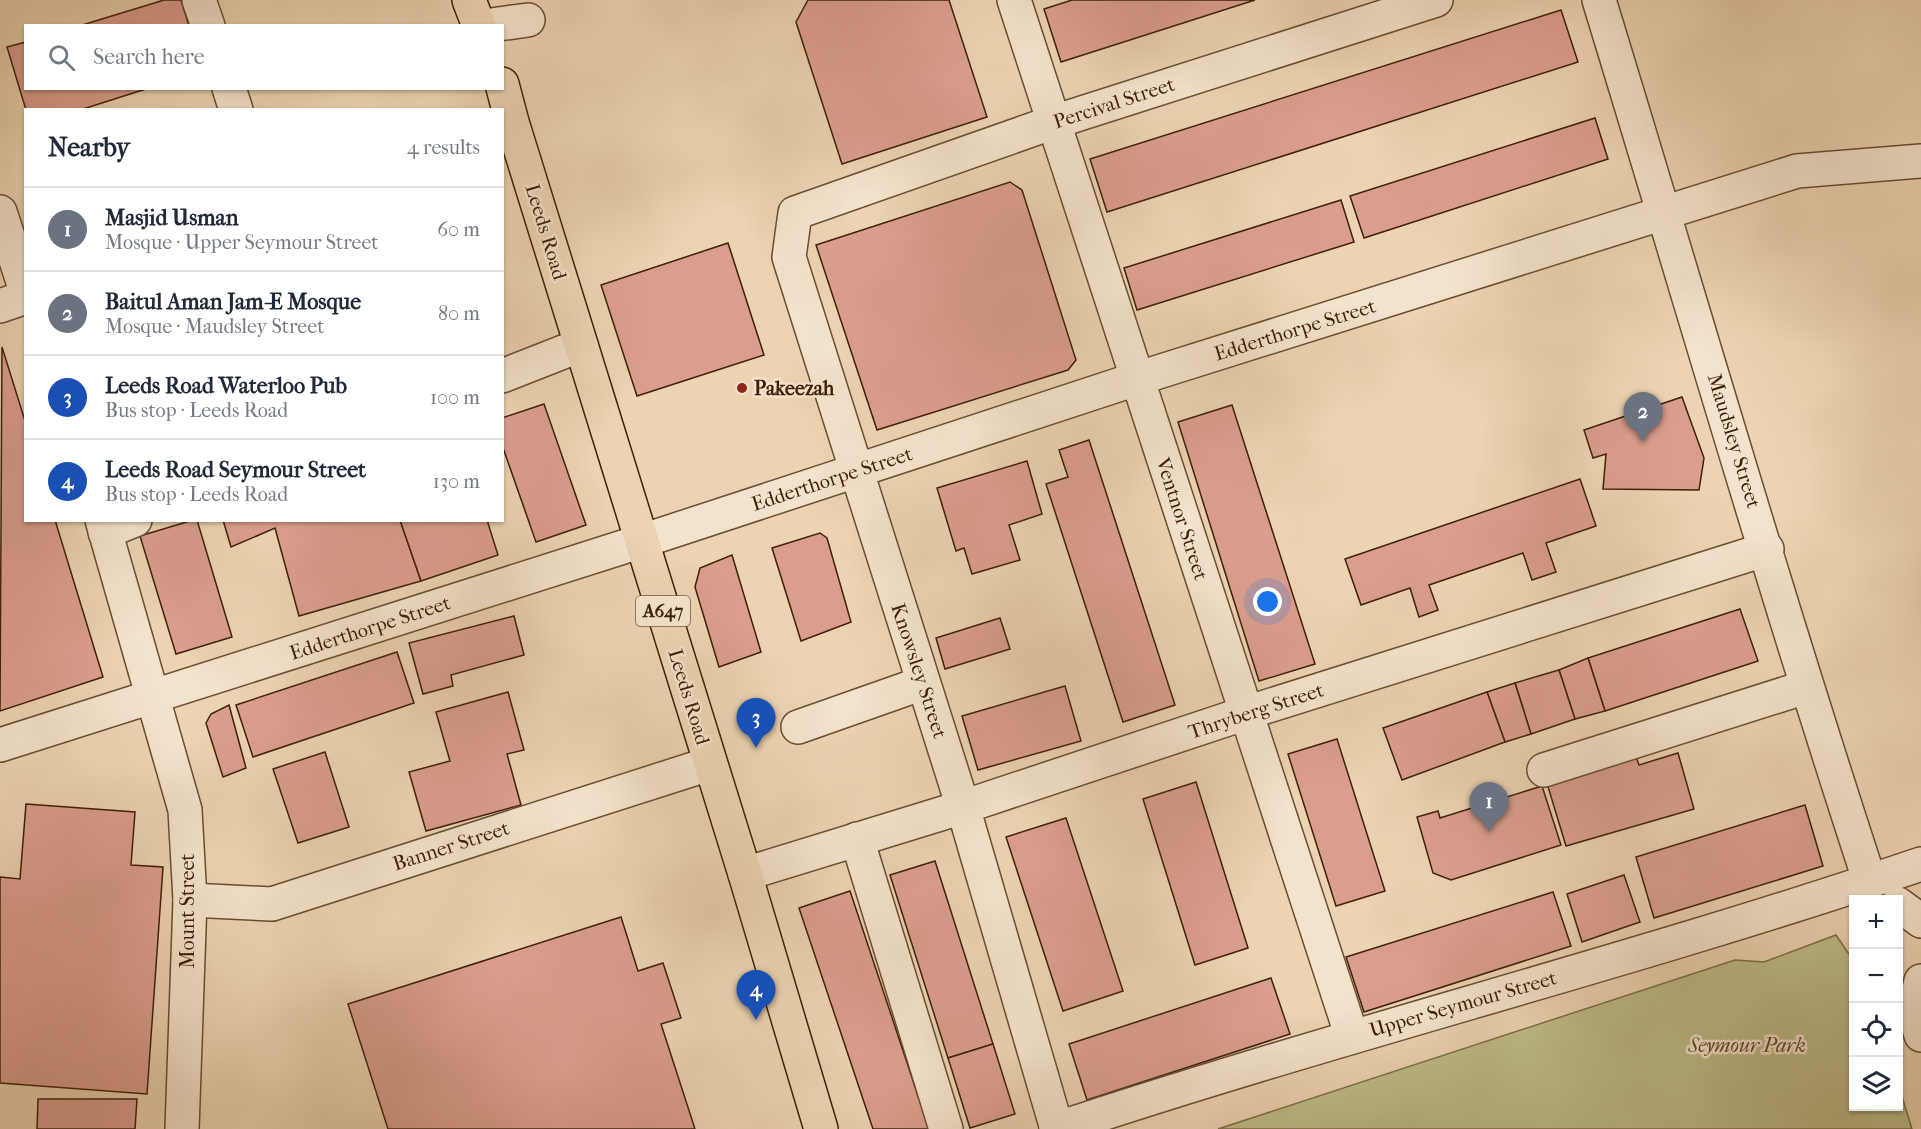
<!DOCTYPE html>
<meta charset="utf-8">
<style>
:root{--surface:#fff;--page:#f6f6f7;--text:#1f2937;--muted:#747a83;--line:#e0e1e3;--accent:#0b8043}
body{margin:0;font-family:"IM FELL French Canon",serif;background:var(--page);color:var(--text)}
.controls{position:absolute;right:18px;bottom:18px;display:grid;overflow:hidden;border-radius:0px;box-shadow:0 2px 4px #0004}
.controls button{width:54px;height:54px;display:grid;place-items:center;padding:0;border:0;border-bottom:2px solid var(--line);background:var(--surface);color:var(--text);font:30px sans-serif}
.you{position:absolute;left:1268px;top:602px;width:21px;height:21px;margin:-15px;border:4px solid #fff;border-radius:50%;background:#1a73e8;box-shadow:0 0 0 9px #1a73e833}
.badge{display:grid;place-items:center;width:39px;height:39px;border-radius:50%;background:var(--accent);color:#fff;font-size:20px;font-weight:700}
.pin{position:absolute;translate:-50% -50px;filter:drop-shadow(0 2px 3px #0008)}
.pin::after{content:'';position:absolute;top:32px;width:21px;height:18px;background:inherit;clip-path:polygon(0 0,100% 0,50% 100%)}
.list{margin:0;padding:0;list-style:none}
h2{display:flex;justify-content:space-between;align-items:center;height:78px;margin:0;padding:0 24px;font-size:26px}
h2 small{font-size:20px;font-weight:400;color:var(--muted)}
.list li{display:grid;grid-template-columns:39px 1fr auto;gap:18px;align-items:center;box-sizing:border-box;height:84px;padding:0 24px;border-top:2px solid var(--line)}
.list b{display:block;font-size:22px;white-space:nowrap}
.list p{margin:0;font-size:20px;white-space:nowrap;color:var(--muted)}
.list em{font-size:20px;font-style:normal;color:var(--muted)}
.icon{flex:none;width:33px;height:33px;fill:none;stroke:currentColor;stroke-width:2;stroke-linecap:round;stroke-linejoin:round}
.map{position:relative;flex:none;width:1921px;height:1129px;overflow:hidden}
.search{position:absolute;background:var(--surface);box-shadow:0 2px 4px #0004;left:24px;top:24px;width:480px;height:66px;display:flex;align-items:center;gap:15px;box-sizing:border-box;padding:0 21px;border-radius:0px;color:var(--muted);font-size:22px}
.panel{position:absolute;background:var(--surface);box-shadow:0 2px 4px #0004;left:24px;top:108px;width:480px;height:414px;border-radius:0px}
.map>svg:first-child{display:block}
.green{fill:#bcbb88;stroke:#7d6e48;stroke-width:1.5}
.building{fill:#db9e8e;stroke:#3e2008;stroke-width:1.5}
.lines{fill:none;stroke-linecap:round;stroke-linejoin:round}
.minor-casing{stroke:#6a4d32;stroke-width:36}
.major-casing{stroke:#3e2008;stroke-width:36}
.minor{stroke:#f3e2cc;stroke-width:33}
.major{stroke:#ecd3b1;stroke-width:33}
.poi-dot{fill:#8f2418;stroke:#f3e2cc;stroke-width:2}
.labels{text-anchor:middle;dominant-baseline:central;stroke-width:5;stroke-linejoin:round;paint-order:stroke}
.shield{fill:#f3e2cc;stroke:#745a43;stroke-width:1.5}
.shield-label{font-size:18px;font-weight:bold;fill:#3e2008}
.street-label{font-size:20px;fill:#3e2008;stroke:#f3e2cc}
.poi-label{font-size:20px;font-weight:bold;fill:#3e2008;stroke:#f3e2cc;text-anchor:start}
.park-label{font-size:20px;font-style:italic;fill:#5e4728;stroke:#f3e2cc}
</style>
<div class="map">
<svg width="1921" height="1129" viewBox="0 0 1921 1129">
<rect width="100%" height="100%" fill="#ecd3b1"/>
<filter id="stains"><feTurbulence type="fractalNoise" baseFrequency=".00333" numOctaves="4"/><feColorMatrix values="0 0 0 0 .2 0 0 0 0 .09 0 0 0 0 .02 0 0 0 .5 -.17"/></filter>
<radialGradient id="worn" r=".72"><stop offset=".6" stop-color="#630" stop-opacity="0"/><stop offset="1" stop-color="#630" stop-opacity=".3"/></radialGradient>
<path class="green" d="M1836,935L1853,960L1854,1106H1898L1899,1087L1912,1129H1218L1735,960L1764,962Z"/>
<g class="building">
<path d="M164,0H181L189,26H79Z"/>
<path d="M808,0H949L987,117L842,164L796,22Z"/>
<path d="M1072,0H1255L1061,62L1044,9Z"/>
<path d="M1561,10L1578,62L1107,212L1090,159Z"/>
<path d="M26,42V88H149L80,110H26L7,47Z"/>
<path d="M1595,118L1608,159L1364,238L1350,196Z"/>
<path d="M1010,182L1022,190L1076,360L1068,370L877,430L816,245Z"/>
<path d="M1341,200L1354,242L1137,310L1124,268Z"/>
<path d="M728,243L764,355L637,396L601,285Z"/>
<path d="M2,347L26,424V520H55L103,677L0,711Z"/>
<path d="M1682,397L1704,458L1699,490L1603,489L1606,454L1593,458L1584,430Z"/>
<path d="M544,404L586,525L536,542L502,445V418Z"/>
<path d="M1232,405L1315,664L1259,681L1178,422Z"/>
<path d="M1089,440L1175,705L1123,722L1046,484L1068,477L1059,450Z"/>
<path d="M1027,461L1042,514L1009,525L1020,560L972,574L964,548L956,551L937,488Z"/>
<path d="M1580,479L1596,526L1546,543L1556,572L1532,580L1523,553L1429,585L1438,610L1419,617L1410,588L1361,605L1345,559Z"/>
<path d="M193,520H197L232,637L176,654L140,536Z"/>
<path d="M223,520H400L421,581L299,616L275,528L231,547Z"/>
<path d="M400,520H487L498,555L421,581Z"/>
<path d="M820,533L827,538L851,622L801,641L772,548Z"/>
<path d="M732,555L761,652L719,667L695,587L700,568Z"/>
<path d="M1740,609L1758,661L1605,711L1588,658Z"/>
<path d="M514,616L524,655L451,675L453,686L423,694L409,643Z"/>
<path d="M1000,618L1010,649L945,669L936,638Z"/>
<path d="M397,652L414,703L253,757L236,705Z"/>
<path d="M1588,658L1605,711L1575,719L1559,670Z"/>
<path d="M1559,670L1575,719L1531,734L1515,683Z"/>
<path d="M1515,683L1531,734L1505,742L1487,692Z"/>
<path d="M1065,686L1081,741L978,770L962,716Z"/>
<path d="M508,692L524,750L507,754L521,805L426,831L409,772L450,761L436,712Z"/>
<path d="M1487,692L1505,742L1402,780L1383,728Z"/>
<path d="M229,705L246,768L223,777L206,723L211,714Z"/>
<path d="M1337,739L1385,891L1336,906L1288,754Z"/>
<path d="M325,752L349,827L298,843L273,769Z"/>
<path d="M1678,753L1694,809L1566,846L1546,780L1635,754L1639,765Z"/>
<path d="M1196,782L1248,948L1195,965L1143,799Z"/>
<path d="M1542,786L1561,845L1451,880L1433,873L1417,817L1438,811L1440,818Z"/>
<path d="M26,804L135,812L131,865L163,867L147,1094L0,1083V877L20,879Z"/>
<path d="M1805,805L1823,866L1654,918L1636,857Z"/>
<path d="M1066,818L1123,991L1063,1011L1006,837Z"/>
<path d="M935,861L993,1044L948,1058L890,875Z"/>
<path d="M1624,875L1640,922L1582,942L1567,894Z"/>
<path d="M850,891L929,1129H873L799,908Z"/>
<path d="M1553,892L1571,946L1364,1012L1346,957Z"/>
<path d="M621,917L638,971L663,963L681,1018L661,1024L695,1129H388L348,1004Z"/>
<path d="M1271,978L1290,1034L1087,1100L1069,1044Z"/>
<path d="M993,1044L1015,1114L970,1128L948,1058Z"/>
<path d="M38,1099H137L135,1129H37Z"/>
</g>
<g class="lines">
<defs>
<g id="minor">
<path d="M199,0L208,26"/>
<path d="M1014,0L1352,1037"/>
<path d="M1599,0C1689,294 1774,590 1870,882"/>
<path d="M484,26L528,20"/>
<path d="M229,88L236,110"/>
<path d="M0,212L26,291"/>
<path d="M0,306L26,297"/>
<path d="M502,376L581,345"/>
<path d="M102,520L185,810L190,900L182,1129"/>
<path d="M105,532L135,520"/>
<path d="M798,727L923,683"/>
<path d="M0,745L642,541L1136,379L1797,171L1921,161"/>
<path d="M1544,770L1806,687"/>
<path d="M857,839L946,1129"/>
<path d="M745,874L963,807L1246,713L1767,549"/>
<path d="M190,900L272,904L709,764"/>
<path d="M1898,904L1921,921"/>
<path d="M1921,981L1914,1012L1921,1035"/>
<path d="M1056,1129C1342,1034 1635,961 1921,864"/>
<path d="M1057,1129L963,807L789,257L795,213L1054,122L1436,0"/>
</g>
<g id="major">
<path d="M469,0L479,26"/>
<path d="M502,84L512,122L745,874L821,1129"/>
</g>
</defs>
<use href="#minor" class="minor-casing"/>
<use href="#major" class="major-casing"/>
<use href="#minor" class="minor"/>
<use href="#major" class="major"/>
</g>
<circle class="poi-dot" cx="742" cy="388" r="6"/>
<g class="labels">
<rect class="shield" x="636" y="596" width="54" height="30" rx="4.5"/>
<g class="shield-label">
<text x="663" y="611">A647</text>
</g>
<g class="street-label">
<text transform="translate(1114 103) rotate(-18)">Percival Street</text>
<text transform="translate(546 232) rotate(73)">Leeds Road</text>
<text transform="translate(1295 330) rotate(-17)">Edderthorpe Street</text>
<text transform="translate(1734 441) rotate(73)">Maudsley Street</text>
<text transform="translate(832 479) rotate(-18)">Edderthorpe Street</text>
<text transform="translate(1182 519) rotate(72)">Ventnor Street</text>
<text transform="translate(370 628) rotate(-18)">Edderthorpe Street</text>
<text transform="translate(919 671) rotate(72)">Knowsley Street</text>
<text transform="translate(689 697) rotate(73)">Leeds Road</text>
<text transform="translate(1256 711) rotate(-18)">Thryberg Street</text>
<text transform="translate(451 846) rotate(-18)">Banner Street</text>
<text transform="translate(187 911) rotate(-90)">Mount Street</text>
<text transform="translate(1463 1004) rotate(-16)">Upper Seymour Street</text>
</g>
<g class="poi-label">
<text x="754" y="388">Pakeezah</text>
</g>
<g class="park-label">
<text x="1747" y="1045">Seymour Park</text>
</g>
</g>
<rect width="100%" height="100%" filter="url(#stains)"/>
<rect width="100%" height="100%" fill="url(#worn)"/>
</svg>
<div class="controls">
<button>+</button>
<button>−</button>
<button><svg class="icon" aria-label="locate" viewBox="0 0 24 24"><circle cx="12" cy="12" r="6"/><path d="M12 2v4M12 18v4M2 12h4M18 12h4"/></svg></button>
<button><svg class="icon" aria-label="layers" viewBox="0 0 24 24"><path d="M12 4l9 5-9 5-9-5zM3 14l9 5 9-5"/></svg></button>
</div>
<div class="you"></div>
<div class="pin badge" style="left:1489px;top:832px;background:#6b7280">1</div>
<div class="pin badge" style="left:1643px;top:442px;background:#6b7280">2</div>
<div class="pin badge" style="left:756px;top:748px;background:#1a4fb4">3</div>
<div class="pin badge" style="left:756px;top:1020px;background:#1a4fb4">4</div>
<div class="search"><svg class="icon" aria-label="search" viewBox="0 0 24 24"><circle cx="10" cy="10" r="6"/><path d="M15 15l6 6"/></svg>Search here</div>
<section class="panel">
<h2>Nearby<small>4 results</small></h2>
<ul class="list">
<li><span class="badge" style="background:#6b7280">1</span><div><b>Masjid Usman</b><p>Mosque · Upper Seymour Street</p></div><em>60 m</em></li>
<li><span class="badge" style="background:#6b7280">2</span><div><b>Baitul Aman Jam-E Mosque</b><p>Mosque · Maudsley Street</p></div><em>80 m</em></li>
<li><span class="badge" style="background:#1a4fb4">3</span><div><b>Leeds Road Waterloo Pub</b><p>Bus stop · Leeds Road</p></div><em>100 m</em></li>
<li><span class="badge" style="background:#1a4fb4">4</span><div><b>Leeds Road Seymour Street</b><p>Bus stop · Leeds Road</p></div><em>130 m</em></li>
</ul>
</section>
</div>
